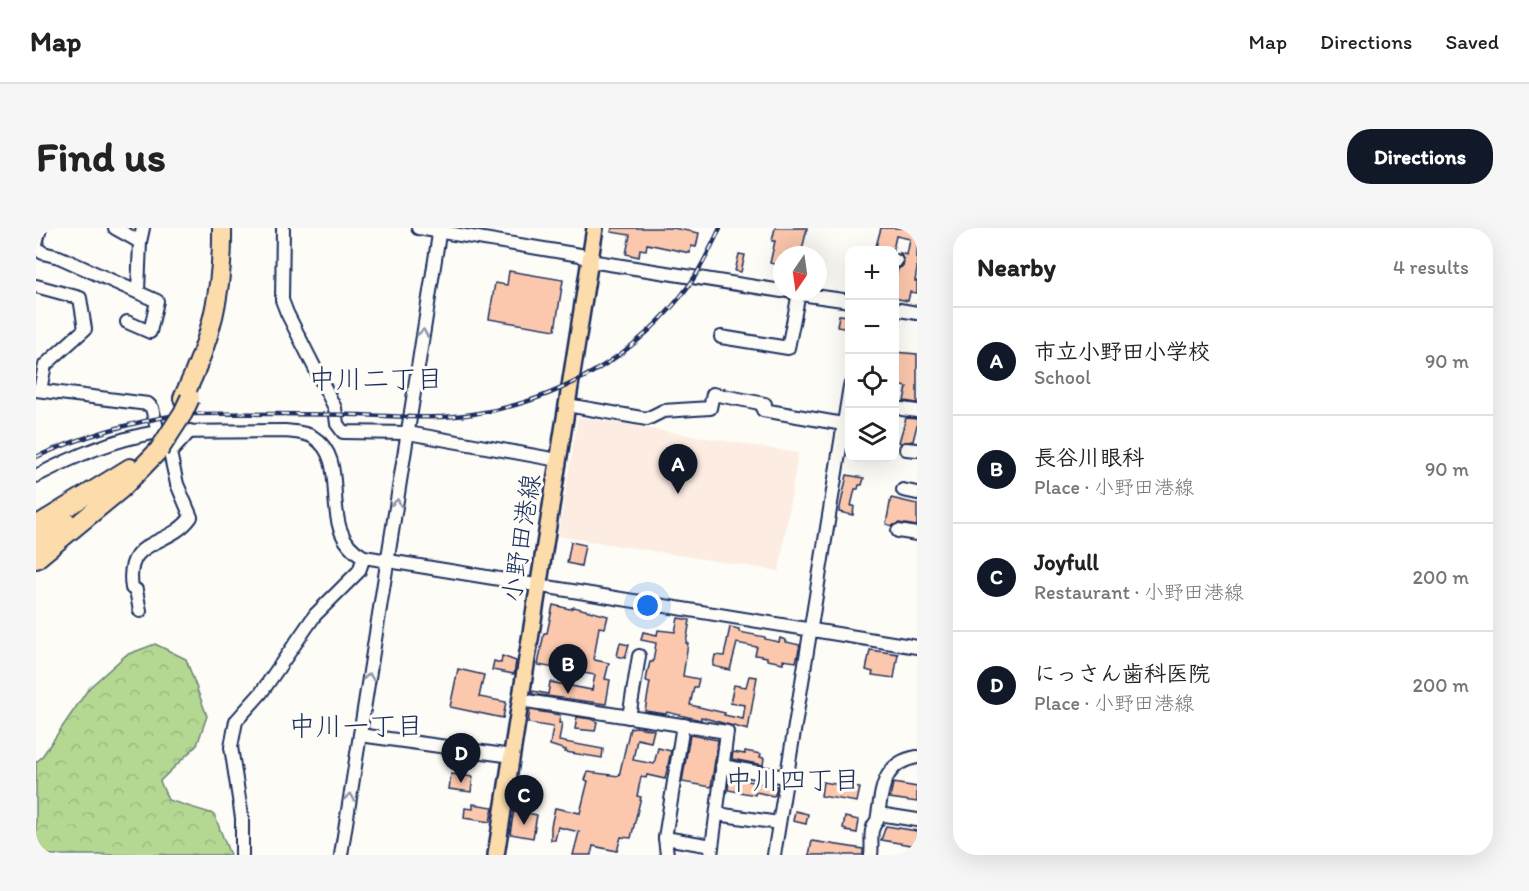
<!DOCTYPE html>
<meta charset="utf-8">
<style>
:root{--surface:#fff;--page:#f6f6f6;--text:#222;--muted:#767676;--line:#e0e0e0;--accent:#111827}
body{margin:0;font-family:Itim,"Klee One",sans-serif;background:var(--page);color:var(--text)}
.controls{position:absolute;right:18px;top:18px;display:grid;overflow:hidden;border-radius:12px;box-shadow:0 6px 24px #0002}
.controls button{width:54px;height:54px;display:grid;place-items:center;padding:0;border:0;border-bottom:2px solid var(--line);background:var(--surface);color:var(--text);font:30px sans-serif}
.compass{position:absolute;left:737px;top:18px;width:54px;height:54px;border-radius:50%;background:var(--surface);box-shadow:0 6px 24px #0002;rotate:193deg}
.you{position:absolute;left:612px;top:378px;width:21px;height:21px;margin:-15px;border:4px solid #fff;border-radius:50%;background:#1a73e8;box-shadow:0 0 0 9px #1a73e833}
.badge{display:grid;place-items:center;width:39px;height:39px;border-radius:50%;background:var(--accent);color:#fff;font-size:20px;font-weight:700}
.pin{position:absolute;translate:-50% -50px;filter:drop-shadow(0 2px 3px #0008)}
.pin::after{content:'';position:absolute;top:32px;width:21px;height:18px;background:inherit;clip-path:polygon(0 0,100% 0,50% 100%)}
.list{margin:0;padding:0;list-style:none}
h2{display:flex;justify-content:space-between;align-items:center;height:78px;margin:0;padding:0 24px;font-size:26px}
h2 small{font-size:20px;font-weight:400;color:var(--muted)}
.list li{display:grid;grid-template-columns:39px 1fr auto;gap:18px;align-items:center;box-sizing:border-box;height:108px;padding:0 24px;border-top:2px solid var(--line)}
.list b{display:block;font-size:22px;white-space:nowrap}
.list p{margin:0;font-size:20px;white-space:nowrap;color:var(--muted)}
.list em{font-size:20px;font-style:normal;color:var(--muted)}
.icon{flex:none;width:33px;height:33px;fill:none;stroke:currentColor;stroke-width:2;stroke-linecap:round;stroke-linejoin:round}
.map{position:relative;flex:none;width:881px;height:627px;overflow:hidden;border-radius:24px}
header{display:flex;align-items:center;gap:36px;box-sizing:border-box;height:84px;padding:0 30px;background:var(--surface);border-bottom:2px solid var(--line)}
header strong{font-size:28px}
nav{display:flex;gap:33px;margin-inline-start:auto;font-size:21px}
.intro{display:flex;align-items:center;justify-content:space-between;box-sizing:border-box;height:144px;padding:0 36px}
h1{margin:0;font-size:42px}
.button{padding:15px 27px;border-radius:24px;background:var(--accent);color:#fff;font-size:21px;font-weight:700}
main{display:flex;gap:36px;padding:0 36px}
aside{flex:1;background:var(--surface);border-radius:24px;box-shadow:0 6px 24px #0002}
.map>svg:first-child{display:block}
.built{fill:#fdece1}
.forest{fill:url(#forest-crowns);stroke:#688378;stroke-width:1.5}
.building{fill:#fcc8ad;stroke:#1b2f5e;stroke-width:1.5}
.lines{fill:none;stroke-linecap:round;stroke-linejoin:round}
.minor-casing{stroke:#1b2f5e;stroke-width:16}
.major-casing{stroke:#1b2f5e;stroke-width:20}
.highway-casing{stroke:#1b2f5e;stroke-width:22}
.minor{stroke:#fdfcf7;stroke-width:12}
.major{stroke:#fddcac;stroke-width:15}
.highway{stroke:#fddcac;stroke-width:18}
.rail-casing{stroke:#1b2f5e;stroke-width:4.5}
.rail{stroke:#fdfcf7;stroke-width:2;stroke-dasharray:7;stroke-linecap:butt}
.highway-bridge-casing{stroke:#1b2f5e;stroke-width:22;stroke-linecap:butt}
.highway-bridge{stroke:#fddcac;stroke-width:18}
.oneway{stroke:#8c96aa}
.labels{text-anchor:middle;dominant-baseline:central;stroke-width:6;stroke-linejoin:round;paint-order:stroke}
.street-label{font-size:26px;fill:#1b2f5e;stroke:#fdfcf7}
.neighbourhood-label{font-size:27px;fill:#1b2f5e;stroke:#fdfcf7}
</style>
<header>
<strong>Map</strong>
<nav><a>Map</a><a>Directions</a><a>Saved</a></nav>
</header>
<div class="intro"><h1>Find us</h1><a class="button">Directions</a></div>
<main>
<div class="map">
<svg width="881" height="627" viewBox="0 0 881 627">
<defs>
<pattern id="forest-crowns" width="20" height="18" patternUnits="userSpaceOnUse" patternTransform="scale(1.5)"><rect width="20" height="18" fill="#b4d792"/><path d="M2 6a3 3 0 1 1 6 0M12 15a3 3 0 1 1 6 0" fill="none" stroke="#9ab980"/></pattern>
</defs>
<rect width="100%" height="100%" fill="#fdfcf7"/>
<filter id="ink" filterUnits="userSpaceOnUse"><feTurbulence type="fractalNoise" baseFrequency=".0167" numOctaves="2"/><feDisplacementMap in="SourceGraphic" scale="12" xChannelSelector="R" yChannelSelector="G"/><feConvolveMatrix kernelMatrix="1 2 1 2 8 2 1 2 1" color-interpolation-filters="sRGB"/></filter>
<g filter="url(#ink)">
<path class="built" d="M542,189L762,225L743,343L522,308Z"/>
<path class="forest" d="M119,416L150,431L171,488L161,517L124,553L132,572L178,586L194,627H0V534L5,530L53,460L90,427Z"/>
<g class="building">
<path d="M576,0H637L663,5L660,19L655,18L654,25L611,16L610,22L604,21L603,29L590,26L594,7L575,4Z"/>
<path d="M739,0H771L765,27H746V38L734,35L739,13H736Z"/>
<path d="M845,0H881V41L879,53H881V65L874,64L872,73L858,70V58L862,41L867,38L868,34L864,25L871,27L874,11L860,8L857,22H839Z"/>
<path d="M703,26L709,27L705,44L699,43Z"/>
<path d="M473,43L527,52L519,102L453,91L459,55L471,57Z"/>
<path d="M803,87L813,88V101L801,99Z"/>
<path d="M858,124L881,126V175L868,173L871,159L858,156Z"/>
<path d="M870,190L881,191V197L877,213L865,215L863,214Z"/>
<path d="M811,247L828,250L826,257H823L822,261H819L815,278H818L817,287L803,284Z"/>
<path d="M855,270L881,276V298L863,295L856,298L850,296Z"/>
<path d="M535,314L549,317L545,338L531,335Z"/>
<path d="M517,377L534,381L538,379L572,388L569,400L563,399L558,430L559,432L573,435L569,451L574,452L570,476L496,466L497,463L512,466L514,454L556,462L559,447L502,437L508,405H511Z"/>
<path d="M642,390L654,392L650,415H652L647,448L663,451L661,459H658L654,477L689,485L688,487L707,491L709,477L694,475L698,457L710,459L713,448L721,449L712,502L665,489V492L631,484L630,486L609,483L614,454L610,453L612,442L614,434H617L620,415L605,412L607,404L621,407L622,402L639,404Z"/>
<path d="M694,399L703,401V404L729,409V411L743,414L744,410L750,412V414L764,417L760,434L747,432V435L731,432V429L719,427L721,419L701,415L694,442L677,438L679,427L688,428Z"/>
<path d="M584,415L593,417L589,430L581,428Z"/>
<path d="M834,422L862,426L858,450L836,447L837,444L830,442Z"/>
<path d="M466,428L480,433L478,446L456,442L458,433L465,435Z"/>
<path d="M422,441L448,447L443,469L470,474L467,490L414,479Z"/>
<path d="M494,482L524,487L523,495H526L523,513L567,521L566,530L529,524L530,522L514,517L517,499L492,495Z"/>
<path d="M541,489L555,491L561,494L559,503L539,501Z"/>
<path d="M600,499L618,502L615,514L601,511L597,532L618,536L622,520L635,523L629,551L611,547L610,550L605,549L601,568L605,569L595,610L585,609L581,623L557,618L555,627H537L543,604L522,599L519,612H515V598L519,580L544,585L552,553L549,552L552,544L583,548L594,500Z"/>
<path d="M654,507L682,512L675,559L646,554Z"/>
<path d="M709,523L725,526L724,529L728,530L727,537L696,531L697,524L709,526Z"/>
<path d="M415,546L437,549L435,564L413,561Z"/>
<path d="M693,550L741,558L739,567L737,568L720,564L719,567L692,562Z"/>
<path d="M787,554L824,560L821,574L785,568Z"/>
<path d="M857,555L881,559V574L854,570Z"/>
<path d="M437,576L457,579L454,594L428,590L429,580L437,581Z"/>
<path d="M478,582L501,587L497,610L474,606Z"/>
<path d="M759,583L772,586L770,596L757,593Z"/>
<path d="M809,589L823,592L821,605L810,603V601L807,600Z"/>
<path d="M850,598L881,603V618L845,612Z"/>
<path d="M776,613L827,621V627H773Z"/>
</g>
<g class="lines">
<defs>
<g id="minor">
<path d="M79,0L104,14"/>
<path d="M247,0L246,72L251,85L299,180L301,196L307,204L372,205L522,232"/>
<path d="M382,0L544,27L554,33L746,63"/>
<path d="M0,17L4,0"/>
<path d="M0,20L7,25L23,29L121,73L114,104L91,94"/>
<path d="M858,33H860"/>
<path d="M0,58L44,70L49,101L9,137L4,162"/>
<path d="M102,63L104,14L107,0"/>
<path d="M757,65L814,73"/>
<path d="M858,81L881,85"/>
<path d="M685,109L752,120L763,65"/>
<path d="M0,162L112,176L116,180L122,204"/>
<path d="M531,177L611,191L627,183L674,180L677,166L729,176L727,182L807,196"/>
<path d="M866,181L881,183"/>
<path d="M870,221L881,222"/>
<path d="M0,248C39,228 78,211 122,204L249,203C258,204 269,204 277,209C318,234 278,303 328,329L881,419"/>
<path d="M867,262L881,265"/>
<path d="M862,303L881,306"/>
<path d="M104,383L100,362L96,360C88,308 132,321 155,289L141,256L134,225L154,203"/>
<path d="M484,472L691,504L675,627"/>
<path d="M593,489L603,428"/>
<path d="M324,507L476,528"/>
<path d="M686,538L749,549"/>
<path d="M681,586L743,595"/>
<path d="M843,586L881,592"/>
<path d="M629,610L676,618"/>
<path d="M206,627V590L195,519L200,493L225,465L279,387L323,343L328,329"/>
<path d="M305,627L404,0"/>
<path d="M631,627L629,610L647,497"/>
<path d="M738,627L814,158"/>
<path d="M835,627C837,615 832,602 841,593C846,564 845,535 881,529"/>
</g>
<path id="major" d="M460,627L559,0"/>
<g id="highway">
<path d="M147,170C175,113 187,63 186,0"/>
<path d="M0,298L94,240"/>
<path d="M0,315L30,293"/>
<path d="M0,331L85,261L123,222"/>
</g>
</defs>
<use href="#minor" class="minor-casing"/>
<use href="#major" class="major-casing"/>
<use href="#highway" class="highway-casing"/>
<use href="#minor" class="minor"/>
<use href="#major" class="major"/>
<use href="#highway" class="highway"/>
<defs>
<path id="rail" d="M0,229C47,208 96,194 146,186C205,185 264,186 324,187C361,188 401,192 437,186C524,173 603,127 654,56C666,39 675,19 684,0"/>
</defs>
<use href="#rail" class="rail-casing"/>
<use href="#rail" class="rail"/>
<defs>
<path id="highway-bridge" d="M123,222L147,185L154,170"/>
</defs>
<use href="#highway-bridge" class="highway-bridge-casing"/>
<use href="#highway-bridge" class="highway-bridge"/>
</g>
<defs><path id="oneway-chevron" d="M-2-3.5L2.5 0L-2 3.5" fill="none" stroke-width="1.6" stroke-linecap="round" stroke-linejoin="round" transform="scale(1.5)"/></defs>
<g class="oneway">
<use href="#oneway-chevron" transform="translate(387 105) rotate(-81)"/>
<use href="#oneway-chevron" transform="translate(361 275) rotate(-81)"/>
<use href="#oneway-chevron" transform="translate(333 449) rotate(-81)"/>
<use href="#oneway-chevron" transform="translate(314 569) rotate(-81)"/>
</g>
</g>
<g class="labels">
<g class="street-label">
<text transform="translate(485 310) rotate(-81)">小野田港線</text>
</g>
<g class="neighbourhood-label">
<text x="340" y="150">中川二丁目</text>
<text x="320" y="497">中川一丁目</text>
<text x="757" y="551">中川四丁目</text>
</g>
</g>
</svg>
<div class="controls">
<button>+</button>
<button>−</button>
<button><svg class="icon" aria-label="locate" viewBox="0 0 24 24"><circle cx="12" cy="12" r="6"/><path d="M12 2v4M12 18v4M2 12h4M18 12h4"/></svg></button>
<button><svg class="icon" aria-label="layers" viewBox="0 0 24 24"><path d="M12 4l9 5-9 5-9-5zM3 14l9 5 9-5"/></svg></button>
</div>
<svg class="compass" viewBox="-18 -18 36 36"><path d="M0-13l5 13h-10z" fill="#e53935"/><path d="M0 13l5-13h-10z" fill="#767676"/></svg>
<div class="you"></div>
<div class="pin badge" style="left:642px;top:266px">A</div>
<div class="pin badge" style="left:532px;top:466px">B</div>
<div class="pin badge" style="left:488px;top:597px">C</div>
<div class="pin badge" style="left:425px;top:555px">D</div>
</div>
<aside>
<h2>Nearby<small>4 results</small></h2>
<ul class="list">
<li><span class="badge">A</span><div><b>市立小野田小学校</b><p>School</p></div><em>90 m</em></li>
<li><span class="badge">B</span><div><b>長谷川眼科</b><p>Place · 小野田港線</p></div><em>90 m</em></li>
<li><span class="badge">C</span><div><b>Joyfull</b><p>Restaurant · 小野田港線</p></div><em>200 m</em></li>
<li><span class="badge">D</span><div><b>にっさん歯科医院</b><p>Place · 小野田港線</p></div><em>200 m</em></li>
</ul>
</aside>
</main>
